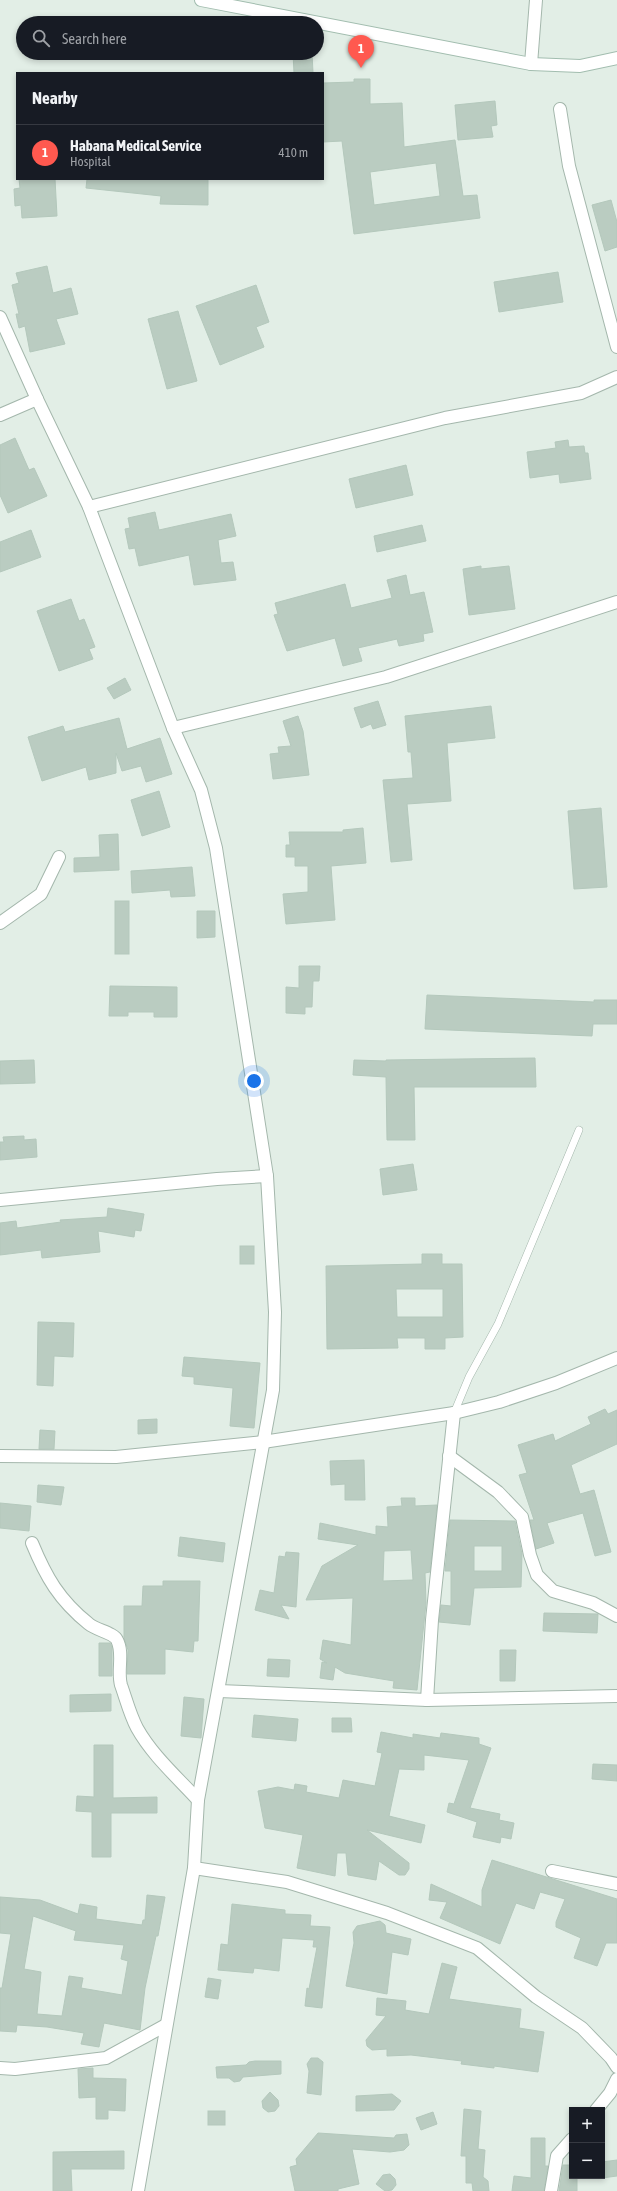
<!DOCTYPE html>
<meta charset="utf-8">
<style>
:root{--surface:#171b24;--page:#242831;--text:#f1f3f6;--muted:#9ea1a6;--line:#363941;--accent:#ff594f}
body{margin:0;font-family:"Asap Condensed",sans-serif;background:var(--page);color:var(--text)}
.controls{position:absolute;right:12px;bottom:12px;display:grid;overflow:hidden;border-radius:0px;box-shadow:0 2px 6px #0003}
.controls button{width:36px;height:36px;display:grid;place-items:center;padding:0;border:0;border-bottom:1px solid var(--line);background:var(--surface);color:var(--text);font:20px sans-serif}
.you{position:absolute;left:254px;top:1081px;width:14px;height:14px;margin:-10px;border:3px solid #fff;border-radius:50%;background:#1a73e8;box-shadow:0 0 0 6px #1a73e833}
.badge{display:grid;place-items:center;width:26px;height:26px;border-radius:50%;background:var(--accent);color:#fff;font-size:13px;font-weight:700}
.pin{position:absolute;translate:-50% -33px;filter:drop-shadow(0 1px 2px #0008)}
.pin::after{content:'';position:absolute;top:21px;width:14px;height:12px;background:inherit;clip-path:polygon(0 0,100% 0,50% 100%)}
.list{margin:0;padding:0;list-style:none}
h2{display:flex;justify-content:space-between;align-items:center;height:52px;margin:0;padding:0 16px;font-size:17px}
h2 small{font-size:13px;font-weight:400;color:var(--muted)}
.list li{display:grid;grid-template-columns:26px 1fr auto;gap:12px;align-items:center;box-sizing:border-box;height:56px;padding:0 16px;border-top:1px solid var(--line)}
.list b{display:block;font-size:15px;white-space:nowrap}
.list p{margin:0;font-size:13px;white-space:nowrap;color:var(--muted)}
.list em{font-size:13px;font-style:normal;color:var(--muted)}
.icon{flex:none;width:22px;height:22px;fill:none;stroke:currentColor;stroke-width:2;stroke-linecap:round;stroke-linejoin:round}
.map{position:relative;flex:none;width:617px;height:2191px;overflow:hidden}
.search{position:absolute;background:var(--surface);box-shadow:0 2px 6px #0003;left:16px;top:16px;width:308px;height:44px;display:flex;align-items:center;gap:10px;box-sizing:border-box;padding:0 14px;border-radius:22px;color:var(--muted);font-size:15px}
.panel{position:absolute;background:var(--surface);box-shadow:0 2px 6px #0003;left:16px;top:72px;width:308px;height:108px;border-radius:0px}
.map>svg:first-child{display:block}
.building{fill:#baccc1;stroke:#b4c8bc;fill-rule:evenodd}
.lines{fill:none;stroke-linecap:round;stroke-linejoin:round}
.lane-casing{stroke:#a4b7ac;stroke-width:8}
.street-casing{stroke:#a4b7ac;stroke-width:14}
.secondary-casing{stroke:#a2bdaf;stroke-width:14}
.lane{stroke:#fff;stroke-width:7}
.street{stroke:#fff;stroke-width:12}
.secondary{stroke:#fff;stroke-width:12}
</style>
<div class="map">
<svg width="617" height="2191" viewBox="0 0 617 2191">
<rect width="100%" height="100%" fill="#e2eee6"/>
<g class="building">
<path d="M293,53H312L313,73H294Z"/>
<path d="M354,79H370V104L402,103L404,147L455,140L463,196L477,195L480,218L354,234L342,141L323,142V83L354,82ZM436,163L440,196L374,205L370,172Z"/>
<path d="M495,101L497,125L491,126L493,137L458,140L455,105Z"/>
<path d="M19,179H55L57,216L22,218L21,205L15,206L14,189L20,188Z"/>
<path d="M87,179H208V205L160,204L161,196L86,188Z"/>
<path d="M611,200L617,222V247L605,251L592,205Z"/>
<path d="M47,266L53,293L71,288L78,314L56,319L65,344L30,352L25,326L19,328L16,314H19L12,285L19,283L16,273Z"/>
<path d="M558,272L563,302L499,312L494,282Z"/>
<path d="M256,285L269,322L256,327L264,347L220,365L196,306Z"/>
<path d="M178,311L197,381L167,389L148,319Z"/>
<path d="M15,438L29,470L34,468L47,496L8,513L0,495V445Z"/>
<path d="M568,440L569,447L584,446L585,453H588L591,479L560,483L559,474L530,478L527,452L556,448L555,442Z"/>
<path d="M406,465L413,495L356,508L349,479Z"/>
<path d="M155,512L159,530L231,514L236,536L218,540L221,563L233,562L236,580L194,585L189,555L139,566L135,548L129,549L125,529L130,528L128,518Z"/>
<path d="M422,525L426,541L377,552L374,536Z"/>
<path d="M31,530L41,557L0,572V542Z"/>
<path d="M481,566V569L509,566L515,609L469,615L463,569Z"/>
<path d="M406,575L410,595L424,592L433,632L423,634L424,641L399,646L397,639L358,648L362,661L343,666L335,638L287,651L274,615L278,614L275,603L345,584L351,608L392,598L387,580Z"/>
<path d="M71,599L79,621L84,619L95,647L89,649L93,659L59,671L37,611Z"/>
<path d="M125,678L131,690L114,699L107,688Z"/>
<path d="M378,701L386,725L373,729L371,724L361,728L354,708Z"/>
<path d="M491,706L495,738L447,743L451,801L407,804L412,860L391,862L383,780L413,778L411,752H408L405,716Z"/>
<path d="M298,716L303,731L309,775L273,779L270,754L279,753L278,747L291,746L283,721Z"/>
<path d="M119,718L127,749L160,738L172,774L146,782L141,766L122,771L116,753V773L89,780L86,767L42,781L28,737L63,726L65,732Z"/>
<path d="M159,791L170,827L142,836L131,800Z"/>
<path d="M601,808L607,887L574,889L568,811Z"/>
<path d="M363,828L366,863L331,866L335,920L286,924L283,894L308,892V866H295V857H286V845H290L289,832H343V830Z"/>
<path d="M118,834L119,870L74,872V858L100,857L99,835Z"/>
<path d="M192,867L195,896L171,897L170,890L132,893L131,871Z"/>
<rect x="115" y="901" width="14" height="53"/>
<path d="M197,911H215V937L197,938Z"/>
<path d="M299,966H320L319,981H313L312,1007H305V1014L286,1013V987L299,988Z"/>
<path d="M110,986L177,987V1017H154V1012H128V1016H109Z"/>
<path d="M427,995L594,1002V1000H617V1024H593L592,1036L425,1029Z"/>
<path d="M535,1058L536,1087H414L415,1140H387L386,1077L353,1075L354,1060L386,1061V1060Z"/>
<path d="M34,1060L35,1083L0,1084V1061Z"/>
<path d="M24,1136V1140L36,1139L37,1157L0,1160V1142H4L3,1137Z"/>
<path d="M413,1164L417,1190L383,1195L380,1169Z"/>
<path d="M108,1208L144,1214L141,1231L135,1230L134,1237L98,1231L100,1252L42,1258L41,1250L0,1255V1223L16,1221L17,1228L61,1222L60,1220L107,1217Z"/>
<rect x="240" y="1246" width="14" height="18"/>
<path d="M422,1254H442V1264H462L463,1337L445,1338V1349H425V1338H397L398,1348L327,1349L326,1266L422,1264ZM396,1289H443V1317H397Z"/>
<path d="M38,1322L74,1323L73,1357L54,1356L53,1386L37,1385Z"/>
<path d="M184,1357L260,1363L254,1428L230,1426L233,1388L194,1384V1377L182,1376Z"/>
<path d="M605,1409L608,1414L617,1410V1444L571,1465L580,1494L594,1490L611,1552L595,1556L583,1513L547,1523L554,1543L536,1549L530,1520H534L519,1475L527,1473L518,1445L553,1434L555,1441L591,1424L588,1417Z"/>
<path d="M157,1419V1433L138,1434V1420Z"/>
<path d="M40,1430L55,1431L54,1449H39Z"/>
<path d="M364,1460L365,1500H345V1484L331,1485L330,1461Z"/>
<path d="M38,1485L64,1487L61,1505L37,1502Z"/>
<path d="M401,1498H415V1506L437,1505L430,1572L425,1573L426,1603L417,1690L393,1688L394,1681L345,1673L335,1667L333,1680L320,1678L322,1662L327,1663L320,1659L323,1640L351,1645L353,1598L306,1600L322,1566L358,1545L318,1539L320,1523L376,1535V1526L388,1527L387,1507L402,1506ZM411,1550L413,1580L383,1581L384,1551Z"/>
<path d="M0,1503L31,1506L29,1531L0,1528Z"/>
<path d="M450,1520L515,1521L522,1554L521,1587L474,1588L470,1625L439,1622L441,1605L451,1606V1571H445ZM474,1546H502V1571H474Z"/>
<path d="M180,1537L225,1543L223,1562L178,1556Z"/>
<path d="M286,1552L299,1553L296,1607L281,1605L289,1619L255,1610L260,1590L274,1593L279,1556L285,1557Z"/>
<path d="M163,1581H200L198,1641H194L193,1652L165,1649V1674H127L128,1650L124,1638V1606H142L143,1586H163Z"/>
<path d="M544,1613L598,1614L597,1633L543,1631Z"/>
<path d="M99,1643H110L112,1647V1676H99Z"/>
<path d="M500,1650H516L515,1681H500Z"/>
<path d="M268,1659L290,1660L289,1677L267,1676Z"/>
<path d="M111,1694V1711L70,1712V1695Z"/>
<path d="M184,1697L204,1699L201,1738L181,1736Z"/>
<path d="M254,1715L298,1719L296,1741L252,1737Z"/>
<path d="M332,1718H351L352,1732H332Z"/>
<path d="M381,1732L413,1738V1734L440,1738L441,1733L479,1738V1744L491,1748L470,1808L500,1814L499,1820L514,1823L511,1839L501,1837L500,1843L473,1837L477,1822L447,1812L449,1803L454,1804L469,1760L424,1755V1770L399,1769L389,1816L425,1825L421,1843L367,1830L409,1863V1869L405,1875H399L379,1861L376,1880L348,1875L346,1853H337L335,1876L297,1868L303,1835L265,1828L258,1791L278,1787L294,1790L295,1784L307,1786L306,1792L339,1798L343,1780L375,1786L382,1753L377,1752Z"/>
<path d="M94,1745H113V1798L157,1797V1813H111V1857H92V1812L76,1811L77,1796L94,1797Z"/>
<path d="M593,1764L617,1765V1781L592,1779Z"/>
<path d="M492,1860L617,1899V1943H606L597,1966L574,1958L581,1938L556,1927V1922L565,1899L540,1892L534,1909L516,1903L500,1944L440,1918L447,1902L429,1900L431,1884L482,1907V1890Z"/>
<path d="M147,1895L165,1897L158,1936H156L145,1988L140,2030L104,2023L99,2047L81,2044L84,2033L47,2027L17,2025L16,2032L0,2031V1988H2L11,1934L0,1933V1897L40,1900L78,1914L80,1904L97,1907L96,1919L142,1925L143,1920H145ZM33,1916L76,1931L74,1940L124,1945L121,1959L128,1961L122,1995L81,1988L83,1978L69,1976L62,2016L37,2014L41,1972L24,1969Z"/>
<path d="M232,1904L285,1910V1914L311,1915L310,1926L330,1927L322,2008L305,2006L307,1988L309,1989L317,1947H313L314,1940L282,1938L279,1971L254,1968L253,1973L218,1970L221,1944L228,1945Z"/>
<path d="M380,1921L385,1925L386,1933L411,1939L408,1955L392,1952L387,1994L346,1986L354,1943L353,1932L357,1926Z"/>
<path d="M442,1963L457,1967L449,1999L521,2009L519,2028L544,2032L538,2072L494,2066V2068L461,2064L462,2061L411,2055L387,2056V2049L372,2050L367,2046L366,2040L386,2016L376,2015L377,1998L406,2001L405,2010L429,2014Z"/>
<path d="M208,1978L221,1980L218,1999L205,1997Z"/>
<path d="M311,2058H318L323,2062L321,2095L307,2093L309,2071L307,2064Z"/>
<path d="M255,2061H281V2074L243,2077L240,2081L234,2082L229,2078H217L216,2067L246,2065L249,2062Z"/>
<path d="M93,2068V2078L126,2079L125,2111L108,2110V2119H96V2097L79,2098L78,2069Z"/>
<path d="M270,2092L278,2100L279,2106L275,2111L268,2112L263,2108L262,2101Z"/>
<path d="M392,2094L401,2101L394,2110L356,2111V2096Z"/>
<path d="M464,2109L481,2111L478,2149L485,2150L483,2177L488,2181L489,2191H473L472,2183H466V2156H461Z"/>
<rect x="208" y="2111" width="17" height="14"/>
<path d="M433,2112L437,2124L421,2130L416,2118Z"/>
<path d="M318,2133L394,2138L396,2135L407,2134L409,2145L404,2150L390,2152L352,2149L359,2184L338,2189V2191H295L290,2167L297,2165L296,2159Z"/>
<path d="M531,2138H545V2166H548L544,2191H512L514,2176L531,2178Z"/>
<path d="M124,2151V2169H71L72,2191H53V2152Z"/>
<path d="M617,2160V2176L602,2178V2162Z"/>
<path d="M563,2165H572V2176H577V2191H559Z"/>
<path d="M390,2174L395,2179L396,2185L392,2190L385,2191L376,2184L383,2175Z"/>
</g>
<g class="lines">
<defs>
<path id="lane" d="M454,1413L469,1377L498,1324L579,1130"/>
<g id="street">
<path d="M531,64L536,0"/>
<path d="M560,109L569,166L617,347"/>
<path d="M0,317L37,399L89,507L173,728L201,790L216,848L267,1176L275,1312L273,1390L198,1800L194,1868L138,2191"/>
<path d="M0,415L37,399"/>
<path d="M89,507L445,418L581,393L617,377"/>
<path d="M173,728L386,677L617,602"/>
<path d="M0,923L41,894L59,857"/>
<path d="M0,1200L217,1179L267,1176"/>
<path d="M0,1456L116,1457L263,1442L454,1413L499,1402L556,1383L617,1358"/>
<path d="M449,1456L498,1492L522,1517L530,1555L537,1575L553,1591L593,1603L617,1616"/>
<path d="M32,1543C46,1577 59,1600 89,1624C96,1630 114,1633 117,1640C124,1653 117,1671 121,1685C126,1699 130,1715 137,1728C152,1755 177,1777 198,1800"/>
<path d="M219,1691L427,1700L617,1696"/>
<path d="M427,1700L432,1620L454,1413"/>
<path d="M194,1868L287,1882L387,1913L477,1948L536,1997L582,2028L611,2058L617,2067"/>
<path d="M552,1871L617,1884"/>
<path d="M0,2068L15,2069L106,2058L166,2025"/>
<path d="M596,2110L610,2093L617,2079"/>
<path d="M551,2191L557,2156L572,2139"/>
</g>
<path id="secondary" d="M201,0L531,64L580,66L617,58"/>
</defs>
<use href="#lane" class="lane-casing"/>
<use href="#street" class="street-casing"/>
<use href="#secondary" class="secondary-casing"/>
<use href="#lane" class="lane"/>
<use href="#street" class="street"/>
<use href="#secondary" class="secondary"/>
</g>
</svg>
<div class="controls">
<button>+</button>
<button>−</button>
</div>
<div class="you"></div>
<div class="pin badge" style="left:361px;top:68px">1</div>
<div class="search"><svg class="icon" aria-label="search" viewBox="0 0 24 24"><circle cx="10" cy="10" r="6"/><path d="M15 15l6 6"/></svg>Search here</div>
<section class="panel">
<h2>Nearby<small></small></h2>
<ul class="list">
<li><span class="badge">1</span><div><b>Habana Medical Service</b><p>Hospital</p></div><em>410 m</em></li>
</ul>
</section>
</div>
